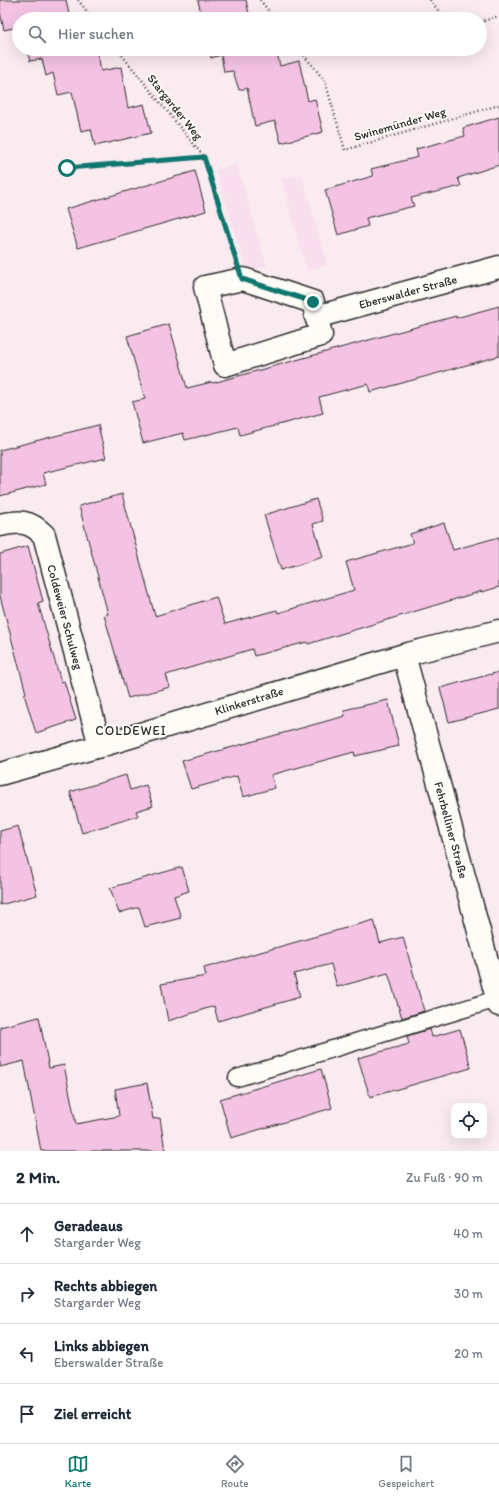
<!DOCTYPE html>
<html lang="de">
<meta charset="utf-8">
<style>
:root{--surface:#fff;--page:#f6f6f7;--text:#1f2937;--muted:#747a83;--line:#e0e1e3;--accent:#0f766e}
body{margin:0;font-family:Itim,sans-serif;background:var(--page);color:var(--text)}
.controls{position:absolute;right:12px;bottom:12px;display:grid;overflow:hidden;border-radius:8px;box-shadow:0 4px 16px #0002}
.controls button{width:36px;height:36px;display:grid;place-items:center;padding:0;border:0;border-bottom:1px solid var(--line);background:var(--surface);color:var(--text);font:20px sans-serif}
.stop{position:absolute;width:12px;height:12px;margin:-9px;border:3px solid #0f766e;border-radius:50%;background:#fff}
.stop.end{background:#0f766e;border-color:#fff;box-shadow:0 1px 4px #0008}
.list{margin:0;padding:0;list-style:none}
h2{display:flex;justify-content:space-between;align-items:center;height:52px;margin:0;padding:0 16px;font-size:17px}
h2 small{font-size:13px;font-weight:400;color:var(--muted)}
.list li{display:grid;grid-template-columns:26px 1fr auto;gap:12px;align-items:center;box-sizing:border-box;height:60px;padding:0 16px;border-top:1px solid var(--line)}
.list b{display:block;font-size:15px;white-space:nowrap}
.list p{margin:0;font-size:13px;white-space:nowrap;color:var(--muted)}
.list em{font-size:13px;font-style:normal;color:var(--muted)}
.icon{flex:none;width:22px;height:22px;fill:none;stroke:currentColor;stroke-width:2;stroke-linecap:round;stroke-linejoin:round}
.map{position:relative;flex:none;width:499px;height:1151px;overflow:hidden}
.search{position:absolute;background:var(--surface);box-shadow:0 4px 16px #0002;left:12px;right:12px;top:12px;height:44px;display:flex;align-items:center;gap:10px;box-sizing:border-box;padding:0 14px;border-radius:22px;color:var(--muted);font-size:15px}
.sheet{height:292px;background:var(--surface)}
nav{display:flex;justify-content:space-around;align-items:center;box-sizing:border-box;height:56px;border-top:1px solid var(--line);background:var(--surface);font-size:11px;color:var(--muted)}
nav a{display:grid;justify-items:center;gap:2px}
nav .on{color:var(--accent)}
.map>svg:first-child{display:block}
.built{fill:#f8dfed}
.building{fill:#f4c3e4;stroke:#2b2b2b}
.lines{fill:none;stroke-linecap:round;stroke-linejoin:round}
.service-casing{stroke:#2b2b2b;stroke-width:19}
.minor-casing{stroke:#2b2b2b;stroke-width:25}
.path{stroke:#2b2b2b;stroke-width:2.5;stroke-dasharray:1 3;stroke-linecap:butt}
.service{stroke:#fdfcf7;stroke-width:16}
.minor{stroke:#fdfcf7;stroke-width:22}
.route{stroke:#0f766e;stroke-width:5}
.labels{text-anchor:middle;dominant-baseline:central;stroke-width:3.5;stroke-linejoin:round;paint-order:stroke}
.street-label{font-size:12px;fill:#2b2b2b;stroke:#fdfcf7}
.neighbourhood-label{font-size:13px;letter-spacing:1px;fill:#2b2b2b;stroke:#fdfcf7}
</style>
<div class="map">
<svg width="499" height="1151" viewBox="0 0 499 1151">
<rect width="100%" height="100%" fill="#faebf1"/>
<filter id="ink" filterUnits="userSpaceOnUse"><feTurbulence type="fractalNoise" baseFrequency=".025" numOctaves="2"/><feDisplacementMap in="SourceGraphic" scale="8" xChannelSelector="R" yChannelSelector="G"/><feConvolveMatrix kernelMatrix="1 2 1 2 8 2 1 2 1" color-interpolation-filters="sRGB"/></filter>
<g filter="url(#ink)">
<g class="built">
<path d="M237,164L267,266L247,272L216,170Z"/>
<path d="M302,174L328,265L307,271L281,179Z"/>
</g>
<g class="building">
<path d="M0,0H66L70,19H19V43H16L13,28L4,30L0,12Z"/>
<path d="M198,0H246L250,19H202Z"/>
<path d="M27,49H97L101,71L121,67L128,108L144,104L151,133L95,146L91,129L81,131L72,92L58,95L53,73L46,76L42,59L30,61Z"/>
<path d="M209,49H276L280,66L299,61L308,101L315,99L323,132L281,143L275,121L255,126L247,88L239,90L233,71L224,72L221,55L211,58Z"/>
<path d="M499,117V165L458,178L461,186L411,198L414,206L366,218L368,226L338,235L325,190L373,176L371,169L418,157L416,149L465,136L463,128Z"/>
<path d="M195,171L206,211L78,248L66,209Z"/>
<path d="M499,306V356L370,392L368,384L319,397L323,413L240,435L238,427L185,440L183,433L143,443L132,402L145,399L127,336L169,324L187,388L212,382L213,383L456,316V318Z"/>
<path d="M98,425L106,458L43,473L46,484L0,496V450Z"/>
<path d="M122,494L155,616L216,597L225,624L277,610L278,613L354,590L346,562L413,543L410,534L444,523L453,550L499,537V587L482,592V591L308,644L307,642L254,656L252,649L166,675L170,687L128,698L104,615L108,614L79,506Z"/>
<path d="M316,499L323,521L313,524L323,557L281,570L264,515Z"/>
<path d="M28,546L43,601L38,603L61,682L64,681L76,720L36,733L24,694L26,693L0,596V554Z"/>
<path d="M499,672V709L449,722L440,688Z"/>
<path d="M388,700L399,746L355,756L354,752L271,775L275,788L243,797L237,776L191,789L182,761L345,716L344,710Z"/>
<path d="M126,775L130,790L146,785L153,806L136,811L138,816L82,833L70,792Z"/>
<path d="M18,826L37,895L0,905V831Z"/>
<path d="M182,867L189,891L174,896L181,918L145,927L139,907L119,913L110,888Z"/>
<path d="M374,920L380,943L403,937L424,1011L402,1018L388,973L337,987L331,964L294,974L300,997L218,1021L214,1006L168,1021L161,984L206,976L204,968Z"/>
<path d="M39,1017L49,1068L64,1065L76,1124L119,1116L115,1089L147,1083L153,1119L160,1118L165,1151H41L24,1061L0,1067V1027Z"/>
<path d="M430,1029L432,1037L460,1029L471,1068L370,1097L358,1058L409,1044L407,1036Z"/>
<path d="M321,1069L332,1108L231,1138L220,1099Z"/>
</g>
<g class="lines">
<defs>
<path id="service" d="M237,1078L497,999"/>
<g id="minor">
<path d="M243,279L313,302L321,335L225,365L205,287Z"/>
<path d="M316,317L499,267"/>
<path d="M0,525C19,521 29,520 44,535L100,746"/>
<path d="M404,655L499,1005"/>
<path d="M0,774L100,746L404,655L499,631"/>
</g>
</defs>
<use href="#service" class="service-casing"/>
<use href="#minor" class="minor-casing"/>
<g class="path">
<path d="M78,0L93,19"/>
<path d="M260,0L275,19"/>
<path d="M430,0L445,19"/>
<path d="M480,22L499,16"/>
<path d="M117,49L204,157L235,255"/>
<path d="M299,49L325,81L345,150L499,105"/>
<path d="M67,168L204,157"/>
</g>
<use href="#service" class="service"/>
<use href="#minor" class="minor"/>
</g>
</g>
<g class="lines" filter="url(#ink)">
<path class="route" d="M67,168L204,157L242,279L313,302"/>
</g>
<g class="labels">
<g class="street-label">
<text transform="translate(175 107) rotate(51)">Stargarder Weg</text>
<text transform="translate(400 124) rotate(-16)">Swinemünder Weg</text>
<text transform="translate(408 292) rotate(-15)">Eberswalder Straße</text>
<text transform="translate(65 617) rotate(75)">Coldeweier Schulweg</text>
<text transform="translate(249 701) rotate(-17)">Klinkerstraße</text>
<text transform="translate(451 830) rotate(75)">Fehrbelliner Straße</text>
</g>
<g class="neighbourhood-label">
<text x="131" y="730">COLDEWEI</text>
</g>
</g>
</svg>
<div class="controls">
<button><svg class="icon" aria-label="locate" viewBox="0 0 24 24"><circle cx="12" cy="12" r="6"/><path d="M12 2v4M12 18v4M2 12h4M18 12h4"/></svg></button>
</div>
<div class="stop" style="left:67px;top:168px"></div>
<div class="stop end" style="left:313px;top:302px"></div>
<div class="search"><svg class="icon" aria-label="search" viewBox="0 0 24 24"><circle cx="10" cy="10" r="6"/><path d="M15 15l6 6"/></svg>Hier suchen</div>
</div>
<section class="sheet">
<h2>2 Min.<small>Zu Fuß · 90 m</small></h2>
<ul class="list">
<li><svg class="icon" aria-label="ahead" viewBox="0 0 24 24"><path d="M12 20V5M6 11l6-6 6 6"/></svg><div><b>Geradeaus</b><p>Stargarder Weg</p></div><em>40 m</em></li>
<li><svg class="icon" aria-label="right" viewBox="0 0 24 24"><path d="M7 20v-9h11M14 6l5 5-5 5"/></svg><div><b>Rechts abbiegen</b><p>Stargarder Weg</p></div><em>30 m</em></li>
<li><svg class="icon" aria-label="left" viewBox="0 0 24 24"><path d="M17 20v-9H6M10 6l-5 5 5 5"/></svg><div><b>Links abbiegen</b><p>Eberswalder Straße</p></div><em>20 m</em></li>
<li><svg class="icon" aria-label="arrive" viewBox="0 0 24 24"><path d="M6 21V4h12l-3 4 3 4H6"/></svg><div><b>Ziel erreicht</b></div></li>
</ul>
</section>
<nav>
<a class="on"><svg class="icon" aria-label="map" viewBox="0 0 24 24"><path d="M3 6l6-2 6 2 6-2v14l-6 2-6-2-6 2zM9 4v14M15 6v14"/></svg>Karte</a>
<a><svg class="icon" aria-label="directions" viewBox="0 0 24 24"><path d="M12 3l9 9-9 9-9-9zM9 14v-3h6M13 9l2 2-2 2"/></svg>Route</a>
<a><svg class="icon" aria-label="saved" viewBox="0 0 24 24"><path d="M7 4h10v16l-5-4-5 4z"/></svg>Gespeichert</a>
</nav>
